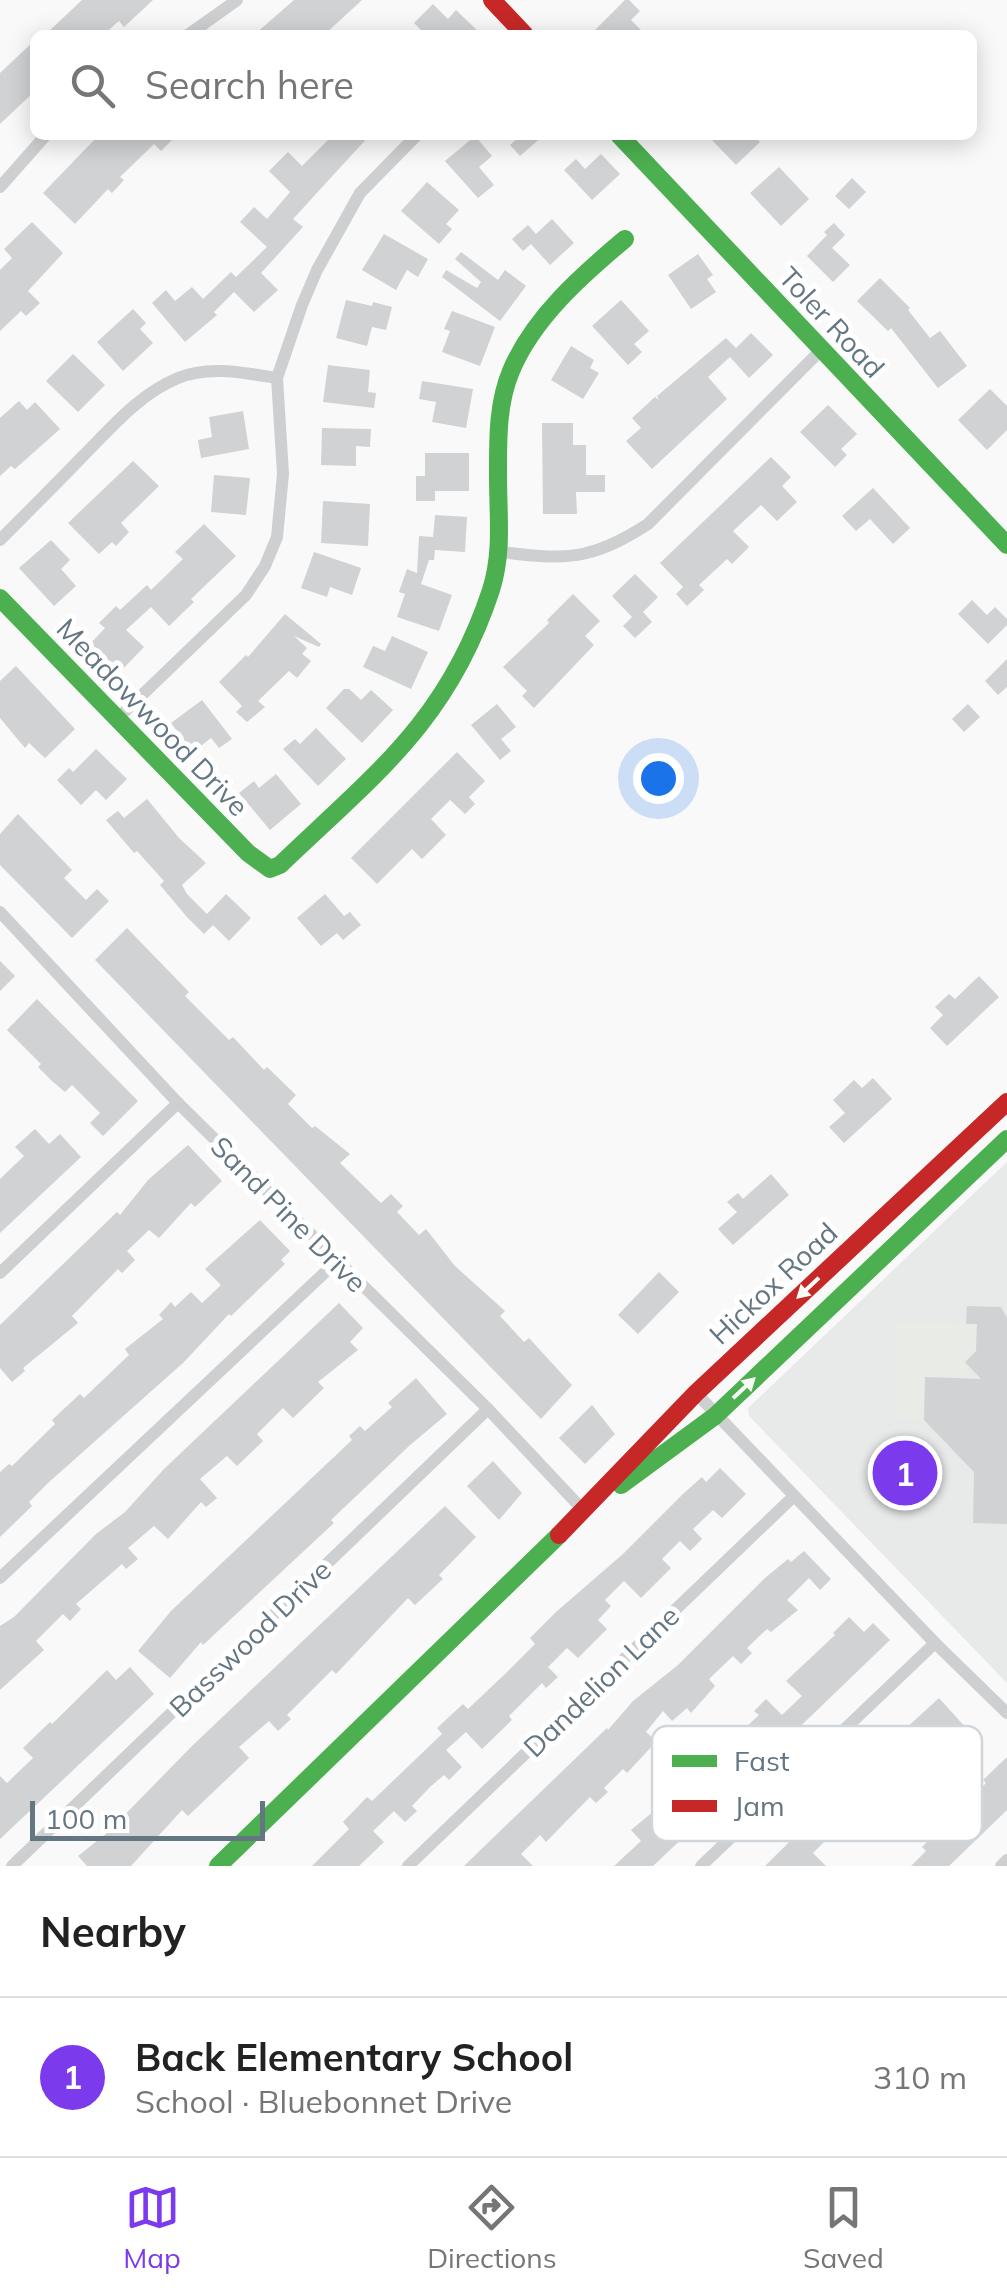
<!DOCTYPE html>
<meta charset="utf-8">
<style>
:root{--surface:#fff;--page:#f2f2f2;--text:#222;--muted:#767676;--line:#e0e0e0;--accent:#7c3aed}
body{margin:0;font-family:Mulish,sans-serif;background:var(--page);color:var(--text)}
.scale{position:absolute;left:30px;bottom:25px;width:235px;box-sizing:border-box;padding-left:10px;border:5px solid #657683;border-top:0;font-size:28px;line-height:35px;white-space:nowrap;color:#657683;-webkit-text-stroke:8px #fff;paint-order:stroke}
.you{position:absolute;left:658px;top:778px;width:35px;height:35px;margin:-25px;border:8px solid #fff;border-radius:50%;background:#1a73e8;box-shadow:0 0 0 15px #1a73e833}
.badge{display:grid;place-items:center;width:65px;height:65px;border-radius:50%;background:var(--accent);color:#fff;font-size:32px;font-weight:700}
.pin{position:absolute;translate:-50% -50%;border:5px solid #fff;box-shadow:0 2px 10px #0006}
.list{margin:0;padding:0;list-style:none}
h2{display:flex;justify-content:space-between;align-items:center;height:130px;margin:0;padding:0 40px;font-size:42px}
h2 small{font-size:32px;font-weight:400;color:var(--muted)}
.list li{display:grid;grid-template-columns:65px 1fr auto;gap:30px;align-items:center;box-sizing:border-box;height:160px;padding:0 40px;border-top:2px solid var(--line)}
.list b{display:block;font-size:38px;white-space:nowrap}
.list p{margin:0;font-size:32px;white-space:nowrap;color:var(--muted)}
.list em{font-size:32px;font-style:normal;color:var(--muted)}
.icon{flex:none;width:55px;height:55px;fill:none;stroke:currentColor;stroke-width:2;stroke-linecap:round;stroke-linejoin:round}
.map{position:relative;flex:none;width:1007px;height:1866px;overflow:hidden}
.search{position:absolute;background:var(--surface);box-shadow:0 5px 25px #0003;left:30px;right:30px;top:30px;height:110px;display:flex;align-items:center;gap:25px;box-sizing:border-box;padding:0 35px;border-radius:15px;color:var(--muted);font-size:38px}
.sheet{height:290px;background:var(--surface)}
nav{display:flex;justify-content:space-around;align-items:center;box-sizing:border-box;height:140px;border-top:2px solid var(--line);background:var(--surface);font-size:28px;color:var(--muted)}
nav a{display:grid;justify-items:center;gap:5px}
nav .on{color:var(--accent)}
.map>svg:first-child{display:block}
.built{fill:#e8e9e9}
.green{fill:#e8ebe6}
.building{fill:#d0d2d3}
.lines{fill:none;stroke-linecap:round;stroke-linejoin:round}
.street{stroke:#cecfd0;stroke-width:12}
.fast{stroke:#4caf50;stroke-width:18}
.jam{stroke:#c62828;stroke-width:18}
.oneway{fill:#f6fbf6}
.labels{text-anchor:middle;dominant-baseline:central;stroke-width:10;stroke-linejoin:round;paint-order:stroke}
.street-label{font-size:28px;fill:#657683;stroke:#fff}
.key{fill:#fff;stroke:#d1d6da;stroke-width:2.5}
.key-label{font-size:28px;fill:#657683}
</style>
<div class="map">
<svg width="1007" height="1866" viewBox="0 0 1007 1866">
<rect width="100%" height="100%" fill="#f9f9f9"/>
<path class="built" d="M1007,1162V1683L749,1416L748,1408Z"/>
<path class="green" d="M895,1322L977,1324L976,1351L965,1362L968,1365V1378L926,1377L924,1420L893,1419Z"/>
<g class="building">
<path d="M82,0H153L124,27L119,21L103,35H45Z"/>
<path d="M294,0H362L324,35H254Z"/>
<path d="M625,0H629L640,11L631,20L646,35H590Z"/>
<path d="M433,4L448,19L456,10L482,35H426L414,23Z"/>
<path d="M35,40V91L0,124V73Z"/>
<path d="M99,135H177L161,151L154,144L120,177L124,180L112,193L108,189L75,224L43,193Z"/>
<path d="M333,135H370L293,219L303,227L261,273L278,290L254,312L234,292L214,312L217,315L185,342L152,303L166,290L175,301L192,287L203,299L231,272L236,277L267,247L240,222L254,207L267,219L290,192L269,171L288,152L302,166Z"/>
<path d="M521,135H544L520,156L510,145Z"/>
<path d="M707,135H753L760,142L736,165Z"/>
<path d="M475,136L492,156L479,167L494,185L478,198L445,161Z"/>
<path d="M601,154L620,174L592,200L564,170L576,159L585,169Z"/>
<path d="M779,167L809,199L781,226L750,193Z"/>
<path d="M852,178L866,192L849,209L835,196Z"/>
<path d="M427,182L459,210L446,224L452,229L439,244L401,211Z"/>
<path d="M552,219L574,243L550,265L531,244L523,251L512,239L528,225L536,234Z"/>
<path d="M32,222L63,253L28,291L40,303L26,316L21,311L0,331V270L12,258L4,249Z"/>
<path d="M834,223L845,235L832,248L850,265L833,282L807,256L827,235L824,232Z"/>
<path d="M384,234L428,259L418,277L407,270L396,290L362,270Z"/>
<path d="M461,252L498,280L505,270L526,286L500,321L442,277L446,270L477,288L481,282L455,259Z"/>
<path d="M698,254L713,275L707,279L716,292L691,309L668,275Z"/>
<path d="M880,278L910,308L908,310L930,338L940,331L967,366L938,388L891,328L888,331L857,301Z"/>
<path d="M346,300L372,306L373,302L392,307L386,330L372,327L367,346L336,338Z"/>
<path d="M621,300L649,331L634,344L642,352L628,365L592,326Z"/>
<path d="M133,309L146,323L140,329L153,343L123,371L97,342Z"/>
<path d="M452,311L495,327L480,366L442,352L450,331L444,329Z"/>
<path d="M751,333L773,355L749,378L730,357L708,377L727,399L652,469L626,441L641,428L632,418L655,397L659,400L657,396L726,338L736,348Z"/>
<path d="M571,346L594,360L590,368L599,373L583,399L551,380Z"/>
<path d="M73,354L105,385L78,412L46,381Z"/>
<path d="M328,365L370,370L368,392L376,393L374,408L323,402Z"/>
<path d="M422,381L473,389L466,428L432,422L436,402L419,399Z"/>
<path d="M990,389L1007,406V430L987,450L958,420Z"/>
<path d="M19,401L27,410L35,402L60,429L15,469L11,466L0,476V418Z"/>
<path d="M828,405L857,434L841,449L847,455L835,467L800,432Z"/>
<path d="M243,411L249,449L201,458L198,440L212,437L209,417Z"/>
<path d="M542,423H573V445H586V475H605V492H576L577,514H543Z"/>
<path d="M322,428L371,429L370,447L356,446V466L321,465Z"/>
<path d="M425,453H469V491H435V501H416V476H425Z"/>
<path d="M771,457L791,477L782,486L797,502L777,521L761,505L733,531L749,547L732,564L727,559L699,585L704,590L687,606L676,594L683,587L660,563Z"/>
<path d="M133,461L159,486L121,523L129,532L116,546L112,542L99,554L68,523Z"/>
<path d="M214,475L250,478L246,515L211,512Z"/>
<path d="M873,488L910,528L893,544L870,519L856,531L842,516Z"/>
<path d="M323,501L370,504L368,546L321,543Z"/>
<path d="M435,515L467,517L465,552L435,550L434,560H429L421,584L452,595L439,631L397,617L405,594L399,592L407,569L417,573L419,536L433,537Z"/>
<path d="M204,524L236,556L191,599L194,602L169,626L151,607L126,630L144,647L119,673L89,645L105,628L99,623L116,606L120,610L147,585L151,590L183,559L175,552Z"/>
<path d="M51,540L70,560L61,569L76,586L54,606L19,568Z"/>
<path d="M314,552L361,568L352,595L330,587L327,597L301,588Z"/>
<path d="M635,574L658,597L643,612L652,622L635,638L623,626L632,617L612,596Z"/>
<path d="M573,594L600,621L585,636L594,645L534,708L522,696L527,691L503,667L549,623L547,620Z"/>
<path d="M972,600L987,615L995,607L1007,619V625L988,644L958,614Z"/>
<path d="M285,614L321,644L319,647L294,636L307,648L302,654L311,661L297,678L289,671L258,701L265,707L247,722L236,712L242,706L219,682L246,655L248,657Z"/>
<path d="M392,636L428,652L411,689L363,667L373,646L385,651Z"/>
<path d="M1007,659V687L998,695L985,681Z"/>
<path d="M16,666L75,729L45,758L29,743L25,748L0,718V681Z"/>
<path d="M344,689H349L361,700L371,690L393,710L362,743L326,708Z"/>
<path d="M202,700L232,739L219,748L211,738L193,752L171,723Z"/>
<path d="M497,704L516,727L501,739L511,751L500,760L471,725Z"/>
<path d="M968,704L980,717L964,732L952,719Z"/>
<path d="M316,728L346,759L318,786L283,749L295,739L300,744Z"/>
<path d="M96,749L127,779L106,800L96,790L81,805L57,780L69,768L73,772Z"/>
<path d="M457,752L485,781L469,797L475,804L465,814L450,800L431,819L446,835L422,859L412,849L377,884L351,858Z"/>
<path d="M276,774L301,804L270,830L239,793L254,781L259,788Z"/>
<path d="M147,799L179,838L206,863L182,885L187,894L207,914L226,894L251,918L229,941L213,925L204,934L187,917L160,885L164,881L137,851L134,853L106,820L118,811L124,818Z"/>
<path d="M18,814L72,870L64,878L86,900L97,889L109,901L72,938L0,865V834Z"/>
<path d="M325,894L344,916L350,912L361,925L343,940L337,933L321,946L297,918Z"/>
<path d="M127,928L189,992L185,996L229,1040L233,1037L264,1070L267,1067L296,1095L288,1104L312,1128L315,1126L350,1154L340,1163L381,1203L391,1194L403,1206L397,1212L419,1235L426,1229L455,1266L505,1311L500,1316L524,1342L529,1338L572,1385L541,1419L95,960Z"/>
<path d="M0,961L15,976L0,991Z"/>
<path d="M979,976L999,997L947,1046L930,1028L943,1015L935,1007L949,994L955,999Z"/>
<path d="M37,999L138,1101L103,1136L90,1123L100,1113L72,1085L65,1092L52,1081L38,1067L41,1064L7,1030Z"/>
<path d="M873,1078L892,1099L844,1143L829,1127L845,1113L833,1100L854,1080L862,1088Z"/>
<path d="M35,1129L49,1144L60,1134L81,1157L0,1233V1179L24,1156L15,1147Z"/>
<path d="M188,1145L222,1181L195,1207L191,1203L159,1238L149,1230L127,1251L135,1260L122,1273L118,1269L72,1316L78,1323L23,1368L25,1371L12,1382L0,1368V1325L117,1212L120,1215L148,1180Z"/>
<path d="M771,1174L789,1195L733,1245L718,1229L737,1212L727,1202L738,1193L743,1199Z"/>
<path d="M260,1220L290,1251L281,1260L285,1264L231,1316L229,1314L184,1362L48,1483L29,1502L32,1506L0,1537V1472L9,1464L12,1466L55,1424L52,1420L80,1394L84,1398L129,1355L125,1349L163,1319L159,1315L171,1302L175,1307L191,1292L202,1303L221,1285L205,1269Z"/>
<path d="M659,1272L679,1292L638,1334L618,1315Z"/>
<path d="M339,1303L363,1328L350,1342L358,1350L318,1382L324,1388L293,1418L283,1408L257,1434L263,1441L237,1466L227,1456L200,1479L217,1498L206,1507L201,1502L168,1539L154,1526L128,1548L138,1559L126,1569L122,1564L76,1604L81,1609L70,1621L63,1614L36,1641L44,1650L0,1690V1626L14,1617L96,1534L125,1512L164,1469Z"/>
<path d="M967,1306L1001,1307L1007,1318V1524L973,1523L974,1472L924,1420L925,1377L981,1379L965,1362L976,1351L977,1324H966Z"/>
<path d="M416,1378L447,1414L409,1446L331,1520L334,1523L203,1645L201,1642L170,1678L138,1651L171,1611L352,1440L349,1436L360,1426L365,1431L392,1407L388,1403Z"/>
<path d="M592,1405L615,1434L585,1464L559,1438Z"/>
<path d="M493,1461L522,1493L499,1520L467,1486Z"/>
<path d="M720,1468L746,1494L722,1518L713,1510L693,1529L702,1539L690,1551L680,1541L662,1559L671,1568L641,1598L624,1581L605,1600L611,1606L598,1620L607,1629L578,1658L567,1648L548,1667L558,1677L546,1688L542,1683L509,1716L512,1720L482,1749L466,1732L446,1750L462,1767L449,1780L444,1775L430,1787L412,1806L417,1811L405,1822L394,1811L373,1831L384,1842L359,1866H312L349,1829L343,1822L367,1797L372,1801L442,1734L437,1728L463,1704L468,1709L505,1674L535,1644L530,1638L556,1612L623,1554L684,1493L702,1477L706,1482Z"/>
<path d="M445,1506L476,1537L439,1575L443,1579L415,1605L408,1598L336,1674L332,1670L287,1715L291,1719L278,1731L269,1721L239,1747L249,1758L188,1816L182,1810L131,1866H87L78,1856L107,1833L192,1746Z"/>
<path d="M804,1551L831,1579L820,1590L809,1578L787,1600L798,1610L771,1632L767,1629L747,1648L752,1653L741,1664L733,1656L709,1679L715,1686L691,1713L687,1708L672,1721L663,1711L646,1732L654,1739V1744L627,1773L623,1769L604,1788L608,1792L596,1803L590,1797L546,1842L540,1835L521,1854L533,1866H464L607,1728L608,1730L633,1701L678,1665L765,1578L788,1559L791,1562Z"/>
<path d="M849,1617L864,1632L873,1623L890,1640L732,1792L711,1768L731,1751L726,1746L759,1715L754,1711L766,1699L782,1715L802,1696L786,1681L835,1635L833,1633Z"/>
<path d="M130,1667L154,1694L0,1839V1776L7,1783L33,1758L23,1748L50,1722L52,1724L107,1670L116,1680Z"/>
<path d="M939,1698L967,1729L941,1753L930,1741L910,1759L922,1772L909,1783L905,1779L839,1839L833,1833L813,1853L826,1866H765L881,1751Z"/>
<path d="M1007,1757V1810L949,1866H911L926,1851L922,1847L986,1783L983,1780Z"/>
<path d="M690,1770L697,1779L700,1777L725,1798L653,1866H614L641,1841L631,1830L683,1787L677,1780Z"/>
</g>
<g class="lines">
<g class="street">
<path d="M188,35L237,0"/>
<path d="M0,187L46,135"/>
<path d="M0,540C28,512 55,485 82,457C111,428 139,394 178,378C209,365 245,373 277,378"/>
<path d="M501,552C566,560 591,561 648,524L821,350"/>
<path d="M116,720L246,595L265,566L277,537L283,474L277,378L302,305L317,270L360,193L417,135"/>
<path d="M0,912L178,1103L488,1409L584,1511"/>
<path d="M0,1273L178,1103"/>
<path d="M696,1393L935,1643L1007,1713"/>
<path d="M0,1578L336,1262"/>
<path d="M12,1866L488,1409"/>
<path d="M408,1866L794,1496"/>
<path d="M701,1866L935,1643"/>
<path d="M1001,1866L1007,1860"/>
</g>
<g class="fast">
<path d="M619,135L1007,545"/>
<path d="M0,598L248,853L270,869L280,865C375,774 448,721 491,590C503,552 498,516 498,477C498,442 497,404 511,371C533,318 582,275 625,239"/>
<path d="M621,1485L715,1416L1007,1139"/>
<path d="M218,1866L559,1535"/>
</g>
<g class="jam">
<path d="M492,0L525,35"/>
<path d="M559,1535L696,1393L1007,1102"/>
</g>
</g>
<defs><path id="oneway-solid" d="M-6-.8H1V-3.2L6.5 0L1 3.2V.8H-6Z" transform="scale(2.5)"/></defs>
<g class="oneway">
<use href="#oneway-solid" transform="translate(808 1288) rotate(137)"/>
<use href="#oneway-solid" transform="translate(744 1388) rotate(-43)"/>
</g>
<g class="labels">
<g class="street-label">
<text transform="translate(832 322) rotate(47)">Toler Road</text>
<text transform="translate(153 717) rotate(46)">Meadowwood Drive</text>
<text transform="translate(289 1214) rotate(45)">Sand Pine Drive</text>
<text transform="translate(773 1283) rotate(-43)">Hickox Road</text>
<text transform="translate(250 1638) rotate(-44)">Basswood Drive</text>
<text transform="translate(601 1681) rotate(-44)">Dandelion Lane</text>
</g>
</g>
<rect x="652" y="1726" width="330" height="115" rx="15" class="key"/>
<rect x="672" y="1755" width="45" height="12" fill="#4caf50"/>
<rect x="672" y="1800" width="45" height="12" fill="#c62828"/>
<g class="key-label">
<text x="734" y="1771">Fast</text>
<text x="734" y="1816">Jam</text>
</g>
</svg>
<div class="scale">100 m</div>
<div class="you"></div>
<div class="pin badge" style="left:905px;top:1473px">1</div>
<div class="search"><svg class="icon" aria-label="search" viewBox="0 0 24 24"><circle cx="10" cy="10" r="6"/><path d="M15 15l6 6"/></svg>Search here</div>
</div>
<section class="sheet">
<h2>Nearby<small></small></h2>
<ul class="list">
<li><span class="badge">1</span><div><b>Back Elementary School</b><p>School · Bluebonnet Drive</p></div><em>310 m</em></li>
</ul>
</section>
<nav>
<a class="on"><svg class="icon" aria-label="map" viewBox="0 0 24 24"><path d="M3 6l6-2 6 2 6-2v14l-6 2-6-2-6 2zM9 4v14M15 6v14"/></svg>Map</a>
<a><svg class="icon" aria-label="directions" viewBox="0 0 24 24"><path d="M12 3l9 9-9 9-9-9zM9 14v-3h6M13 9l2 2-2 2"/></svg>Directions</a>
<a><svg class="icon" aria-label="saved" viewBox="0 0 24 24"><path d="M7 4h10v16l-5-4-5 4z"/></svg>Saved</a>
</nav>
